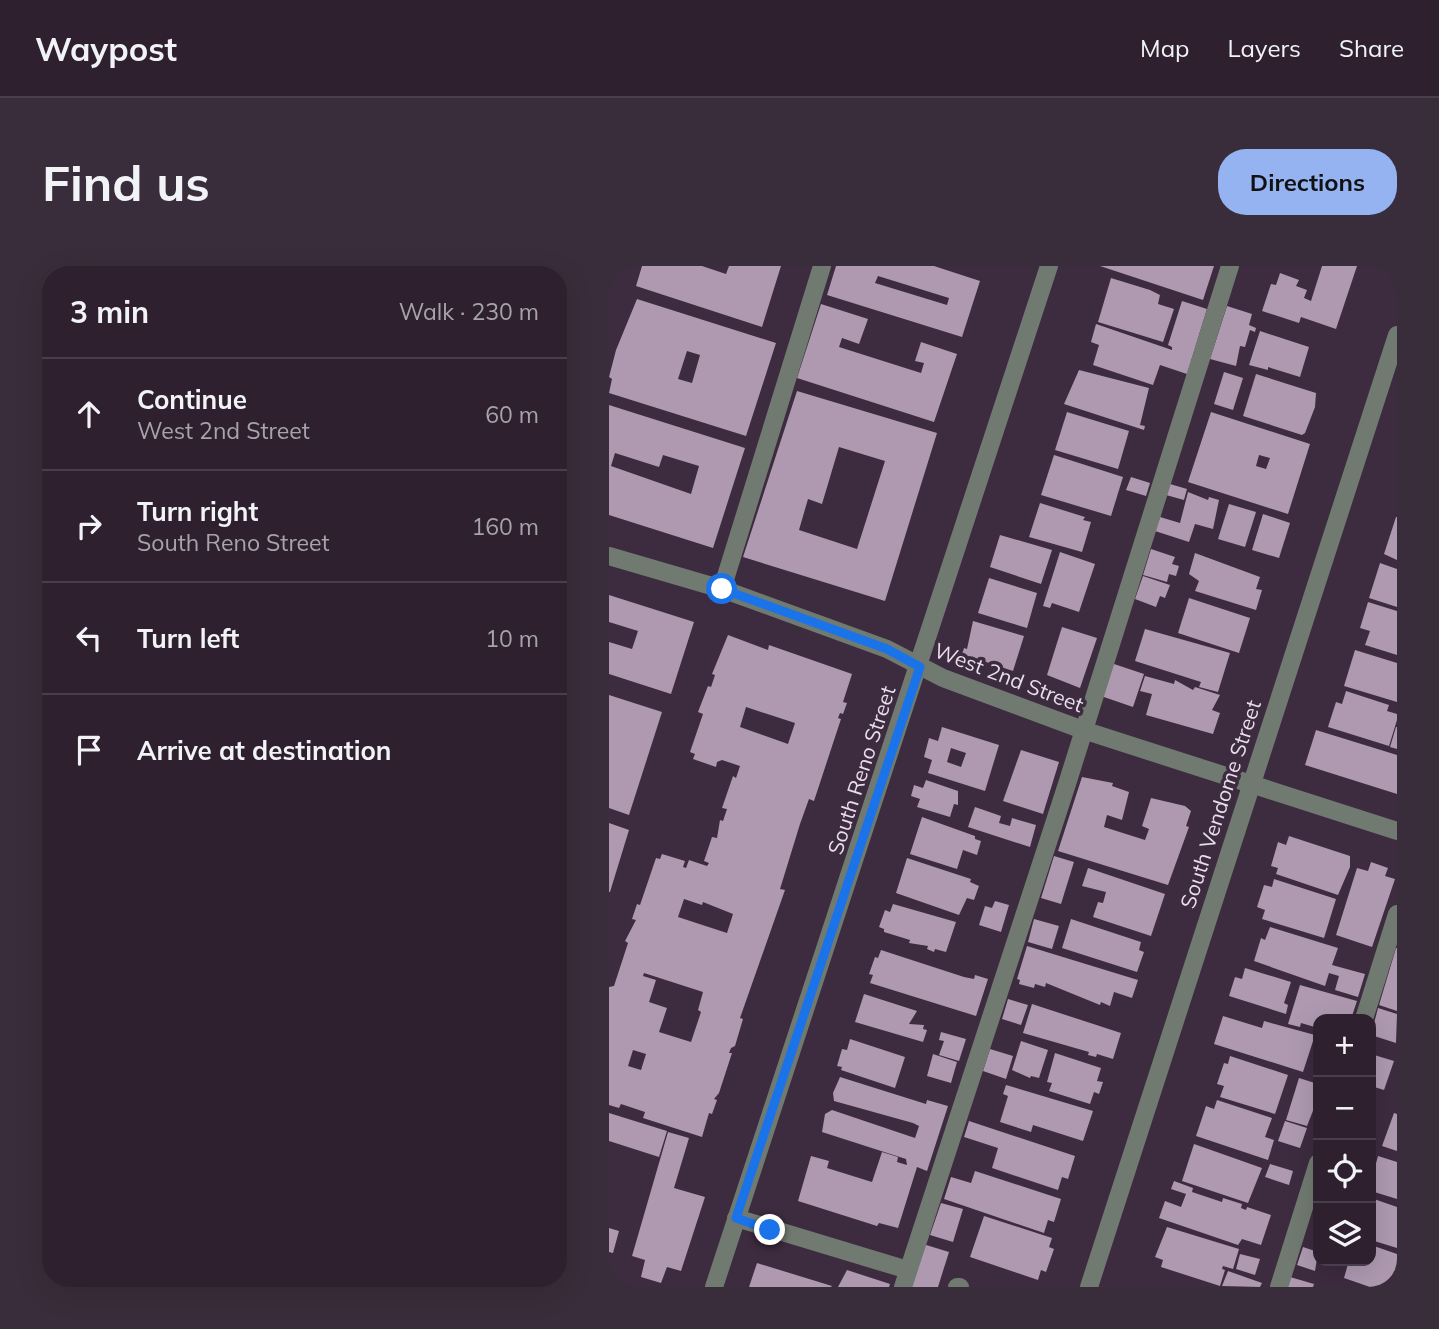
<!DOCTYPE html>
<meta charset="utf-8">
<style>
:root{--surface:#2e202f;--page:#3a2d3b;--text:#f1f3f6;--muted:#a7a3aa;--line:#493e4b;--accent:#95b2f1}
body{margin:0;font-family:Mulish,sans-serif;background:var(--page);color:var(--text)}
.controls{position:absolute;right:21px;bottom:21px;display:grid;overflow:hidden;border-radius:14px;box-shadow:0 7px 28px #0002}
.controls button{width:63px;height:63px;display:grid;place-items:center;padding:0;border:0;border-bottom:2px solid var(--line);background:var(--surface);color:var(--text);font:35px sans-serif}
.stop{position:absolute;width:21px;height:21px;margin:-16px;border:5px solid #1a73e8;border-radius:50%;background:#fff}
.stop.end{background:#1a73e8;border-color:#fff;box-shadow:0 2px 7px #0008}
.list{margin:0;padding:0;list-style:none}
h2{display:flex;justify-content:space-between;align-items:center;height:91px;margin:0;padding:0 28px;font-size:30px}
h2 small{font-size:23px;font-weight:400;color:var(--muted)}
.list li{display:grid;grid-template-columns:46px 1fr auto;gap:21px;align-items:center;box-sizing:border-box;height:112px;padding:0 28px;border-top:2px solid var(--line)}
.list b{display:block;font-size:26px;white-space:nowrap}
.list p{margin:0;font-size:23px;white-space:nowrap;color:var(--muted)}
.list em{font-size:23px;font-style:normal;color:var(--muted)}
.icon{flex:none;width:38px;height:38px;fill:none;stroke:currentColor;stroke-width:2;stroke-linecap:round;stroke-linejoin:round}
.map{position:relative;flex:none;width:788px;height:1021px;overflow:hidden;border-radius:28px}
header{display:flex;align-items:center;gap:42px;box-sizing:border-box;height:98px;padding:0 35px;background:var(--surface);border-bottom:2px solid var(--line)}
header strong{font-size:33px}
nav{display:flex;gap:38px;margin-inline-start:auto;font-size:24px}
.intro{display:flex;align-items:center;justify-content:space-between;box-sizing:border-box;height:168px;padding:0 42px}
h1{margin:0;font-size:49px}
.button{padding:18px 32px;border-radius:28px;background:var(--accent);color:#111;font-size:24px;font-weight:700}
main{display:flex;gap:42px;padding:0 42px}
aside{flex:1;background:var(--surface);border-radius:28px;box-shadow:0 7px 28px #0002}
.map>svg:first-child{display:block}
.building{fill:#ae99b1;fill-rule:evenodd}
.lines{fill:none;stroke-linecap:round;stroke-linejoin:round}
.minor{stroke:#717a70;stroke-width:18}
.route{stroke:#1a73e8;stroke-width:9}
.labels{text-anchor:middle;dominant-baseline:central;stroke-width:7;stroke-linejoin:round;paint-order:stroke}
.street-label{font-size:21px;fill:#e9deeb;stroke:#3d2b3f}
</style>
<header>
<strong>Waypost</strong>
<nav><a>Map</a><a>Layers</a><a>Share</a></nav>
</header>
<div class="intro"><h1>Find us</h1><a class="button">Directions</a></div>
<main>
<aside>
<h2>3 min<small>Walk · 230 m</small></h2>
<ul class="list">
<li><svg class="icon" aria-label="ahead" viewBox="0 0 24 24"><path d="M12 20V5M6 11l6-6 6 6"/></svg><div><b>Continue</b><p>West 2nd Street</p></div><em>60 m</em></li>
<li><svg class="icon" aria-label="right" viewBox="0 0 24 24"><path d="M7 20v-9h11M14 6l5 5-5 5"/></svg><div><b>Turn right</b><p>South Reno Street</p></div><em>160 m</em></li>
<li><svg class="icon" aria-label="left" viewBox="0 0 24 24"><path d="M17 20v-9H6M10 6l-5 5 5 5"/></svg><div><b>Turn left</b></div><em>10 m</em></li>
<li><svg class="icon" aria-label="arrive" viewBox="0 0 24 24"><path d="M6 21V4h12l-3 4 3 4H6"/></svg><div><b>Arrive at destination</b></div></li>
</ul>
</aside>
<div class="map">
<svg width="788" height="1021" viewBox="0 0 788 1021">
<rect width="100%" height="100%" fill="#3d2b3f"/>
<g class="building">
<path d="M33,0H93L117,8L120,0H172L153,61L27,20Z"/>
<path d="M227,0H325L371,15L353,71L218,29ZM269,10L340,32L338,39L266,17Z"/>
<path d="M491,0H605L594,34Z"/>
<path d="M713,0H748L727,63L692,51L690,57L653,45L662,18L667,19L671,7L690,14L687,20L698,24L695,32L702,35Z"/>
<path d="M502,12L541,24L551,29L549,38L565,43L554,76L489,56Z"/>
<path d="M28,33L167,77L137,170L0,127L3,113L0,111L7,84ZM78,85L91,89L83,117L69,113Z"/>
<path d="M573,35L598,43L578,108L551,99L544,119L484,99L490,79L482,76L487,58L563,84V81L559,79Z"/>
<path d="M212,38L259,53L250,78L233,72L230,81L312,107L315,97L306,95L312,76L348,88L325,156L188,112Z"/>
<path d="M618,40L643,48L640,59L647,62L646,66L641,64L636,81L631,80L627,100L601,93Z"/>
<path d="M651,65L700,81L691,111L659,101V104L640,99Z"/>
<path d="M470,104L540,122L531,159L536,160L535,164L455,138Z"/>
<path d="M615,106L634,112L624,144L605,138Z"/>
<path d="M647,108L707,127L706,141L696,167L693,169L634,150Z"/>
<path d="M188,125L328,167L276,335L134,291ZM230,181L276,195L248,283L190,264L199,233L213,238Z"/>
<path d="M0,139L136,182L104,282L0,249ZM6,187L50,201L54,189L90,200L82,228L2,200Z"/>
<path d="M458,146L520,165L509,203L446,184Z"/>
<path d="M602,146L701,178L679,248L579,216ZM650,189L661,192L657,203L647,200Z"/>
<path d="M445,189L514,211L502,250L432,229Z"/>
<path d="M522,211L541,217L537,230L517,224Z"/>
<path d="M561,218L578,223L575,234L557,229Z"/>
<path d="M579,226L599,234L600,231L610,234L604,263L586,258L580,276L546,265L551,251L571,257Z"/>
<path d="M431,237L476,251L474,254L482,256L473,286L420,271Z"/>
<path d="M620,238L647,246L636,281L609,273Z"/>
<path d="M654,248L681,257L670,292L643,284Z"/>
<path d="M787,251H788V294L775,288Z"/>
<path d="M391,269L443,284L432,318L381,301Z"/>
<path d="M542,283L566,291L563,298L570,300L567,310L560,308L558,316L534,309Z"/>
<path d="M451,286L486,298L470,346L443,337L441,342L434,340Z"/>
<path d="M586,287L651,311L647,323L653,324L647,344L586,325L590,315L580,308Z"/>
<path d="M771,297L788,303V341L760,332Z"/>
<path d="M534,310L561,319L556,332L551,330L547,341L526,333Z"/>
<path d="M380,312L428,327L418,362L369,347Z"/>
<path d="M0,329L85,356L62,428L0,408V376L23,383L29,365L0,356Z"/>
<path d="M580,332L641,352L630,387L569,367Z"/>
<path d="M759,336L788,345V389L756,379L761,365L751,362Z"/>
<path d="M364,355L415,370L404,405L353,388L355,382L358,383Z"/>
<path d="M453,361L488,372L471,422L438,409Z"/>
<path d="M536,363L621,387L609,426L590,421L592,416L526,395Z"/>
<path d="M119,369L159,384L160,379L243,408L234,436L238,437L234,448L231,447L229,452L232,453L205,535L200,533L191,558L171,623L176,624L131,752L134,753L126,780L122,782L120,787H123L110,827L105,833L108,834L103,848L100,847L93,871L34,852L36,846L12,838L10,842L0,839V721L5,720L19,677L16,675L27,654L23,653L28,638L31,639L47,592L51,593L53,588L76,595L74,601L77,602L80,594L98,600L100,597L95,595L103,571L108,572L111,554L114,555L118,543L113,542L124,510L127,512L131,500L113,494L108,496L107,501L84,493L86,488L81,486L94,448L89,446L99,420L102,421L106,409L103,408ZM137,441L186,457L179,478L131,461ZM75,633L93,639L94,636L124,648L118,667L69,651ZM35,707L94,726L89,744L92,746L82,776L50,766L58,742L40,736L47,714L34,710ZM24,784L37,788L32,804L19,800Z"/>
<path d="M746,384L788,397V436L735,420Z"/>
<path d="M502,397L535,408L524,441L492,430Z"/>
<path d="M536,410L565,418L566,414L584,424L586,421L611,429L603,444L611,447L604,468L537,449L543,428L531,425Z"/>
<path d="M737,425L780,439L778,445L788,448V454L780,480L719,461L727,436L733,438Z"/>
<path d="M0,429L53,446L20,549L0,542Z"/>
<path d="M333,461L390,479L376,525L319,507L323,494L315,491L320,472L329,475ZM342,482L357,487L352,501L338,496Z"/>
<path d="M787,461H788V483L781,481Z"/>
<path d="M707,464L788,489V528L696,499Z"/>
<path d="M412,484L450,496L434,548L394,535Z"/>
<path d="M473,511L504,517L503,520L520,526L513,554L498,549L495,561L536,574L540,563L533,560L542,532L576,540L582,545L577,560L580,561L559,619L449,585Z"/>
<path d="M317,514L349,525V539L345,538L341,551L308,541L311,533L302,530L305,519L314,522Z"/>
<path d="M366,541L392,550L390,557L401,560L403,552L427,559L421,581L359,561Z"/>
<path d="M313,551L366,570V573L372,575L368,589L354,584L348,603L301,588Z"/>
<path d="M0,557L20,564L1,626H0Z"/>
<path d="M680,570L741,590V601L729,629L667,608L669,602L662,600L669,576L677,579Z"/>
<path d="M445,590L465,596L452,638L432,632Z"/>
<path d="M298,592L362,613L361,616L370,620L365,634L358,632L350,649L287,627Z"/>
<path d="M762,596L779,602L776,610L786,613L763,681L727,669L748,602L759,605Z"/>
<path d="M479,602L556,628L542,670L484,651L489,636L494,637L497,626L473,620Z"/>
<path d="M665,613L727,633L715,672L653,653L656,644L648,641L655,619L663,621Z"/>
<path d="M386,635L400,639L392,666L370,659L376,640L383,642Z"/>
<path d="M284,638L347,656L337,686L326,683L325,686L318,683L319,680L300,677L301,674L275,666V663L270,661L276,644L281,646Z"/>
<path d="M425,653L450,660L443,683L419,676Z"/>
<path d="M462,653L532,676L530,684L535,686L528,706L453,682Z"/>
<path d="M661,661L729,682L723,699L756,708L749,731L726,724L730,710L720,707L716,720L645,695L652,672L656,674Z"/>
<path d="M418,680L529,714L523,732L505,726L501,740L492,736L491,739L437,717L436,721L426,718L425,722L410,718L411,714L408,713Z"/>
<path d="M787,682H788V745L770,739Z"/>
<path d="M272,684L355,711L365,713L366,709L379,713L367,750L261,717L264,709L260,708L266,691L269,692Z"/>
<path d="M636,702L682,716L675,737L679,739L677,748L620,730L626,711L633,713Z"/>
<path d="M691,719L748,735L742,753H709V762L692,757L691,761L679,758Z"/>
<path d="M255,728L308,745L300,758L315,759L314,763L318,764L314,776L246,756Z"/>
<path d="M399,733L419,739L412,759L393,753Z"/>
<path d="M423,738L512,767L504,793L488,788L487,791L479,789L480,786L414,767Z"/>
<path d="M769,742L788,748L787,777L762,769Z"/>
<path d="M614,750L653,762L655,755L706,769L694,806L605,778Z"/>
<path d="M332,766L357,773L350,795L330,789L335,775L330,774Z"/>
<path d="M241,773L296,791L286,822L232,804L233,801L228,800L233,783L238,784Z"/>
<path d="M412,775L439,784L430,812L422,810L421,812L403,804Z"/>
<path d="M381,783L404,790L397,813L374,805Z"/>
<path d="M446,787L492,802L488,815L494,816L490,828L485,826L481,838L440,825L443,817L438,816Z"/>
<path d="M324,788L348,796L342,817L318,810Z"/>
<path d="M762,788L785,795L775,824L762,820Z"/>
<path d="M621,790L679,809L666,848L611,831L615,820L608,818L615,797L619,798Z"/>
<path d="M231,811L317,838L318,834L339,840L318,905L308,901L289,962L270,957L268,960L189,935L202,890L220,895L218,902L263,916L273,886L289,891L288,896L298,899L297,893L213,866L216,848L223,844L306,872L310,860L304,857L225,835L224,827Z"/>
<path d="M690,812L709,818V832L698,860L677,854Z"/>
<path d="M397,819L484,845L474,875L424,859L422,866L391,856L399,830L394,828Z"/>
<path d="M608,834L663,852L656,871L665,874L659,894L587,870L597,840L605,843Z"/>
<path d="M0,847L58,865L50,891L0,875Z"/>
<path d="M785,847L788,848V885L773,880Z"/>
<path d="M360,855L466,890L459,913L453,911L449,924L383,902L389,882L355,871Z"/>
<path d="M676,855L698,862L691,882L669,875Z"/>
<path d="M59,866L80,872L65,922L96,931L72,1005L58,1001L52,1017L32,1011L36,994L23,990Z"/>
<path d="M585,878L653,902L639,937L573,915Z"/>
<path d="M769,890L788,896V933L762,925V899L766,901Z"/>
<path d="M661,898L684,905L680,919L656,911Z"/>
<path d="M366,905L452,933L445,956L439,954L435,967L335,933L342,911L362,917Z"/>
<path d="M565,915L584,922L583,926L613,936L614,932L633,938L632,942L637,944L638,941L662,949L652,979L633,973L629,979L550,952L556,935L572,941L577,928L562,923Z"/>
<path d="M762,932L788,941V982L762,974Z"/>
<path d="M332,937L354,943L344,976L321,969Z"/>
<path d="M375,950L443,972L440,981L445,983L437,1006L432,1004L429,1014L361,991Z"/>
<path d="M558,961L630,983L624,1003L614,1000L613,1003L616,1004L611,1020L552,1001L554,994L546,991Z"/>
<path d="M0,962L10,965L4,987L0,986Z"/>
<path d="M314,978L340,986L329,1021H300Z"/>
<path d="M762,979L788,988V1021H761L735,1012L739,998L732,995H762Z"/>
<path d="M694,981L709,986L706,1005L688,999Z"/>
<path d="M631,988L651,993L646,1009L627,1003Z"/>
<path d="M148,997L223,1020L222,1021H140Z"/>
<path d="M238,1004L281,1018L280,1021H229Z"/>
<path d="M619,1005L653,1017L651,1021L613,1020Z"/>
<path d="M681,1011L705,1018L704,1021H678Z"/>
</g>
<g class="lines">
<g class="minor">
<path d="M0,290L113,323L278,383L334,412L474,464L788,565"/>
<path d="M113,323L213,0"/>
<path d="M755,753L788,648"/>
<path d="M127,952L299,1004"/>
<path d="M105,1021L440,0"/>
<path d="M294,1021L458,518L621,0"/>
<path d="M348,1021H351"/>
<path d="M480,1021L788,69"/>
<path d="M670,1021L709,897"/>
</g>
</g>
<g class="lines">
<path class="route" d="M113,323L278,383L311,401L127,952L161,964"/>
</g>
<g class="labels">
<g class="street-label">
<text transform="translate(400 411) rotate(21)">West 2nd Street</text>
<text transform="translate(252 504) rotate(-72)">South Reno Street</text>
<text transform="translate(611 538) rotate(-72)">South Vendome Street</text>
</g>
</g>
</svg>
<div class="controls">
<button>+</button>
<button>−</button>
<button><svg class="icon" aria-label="locate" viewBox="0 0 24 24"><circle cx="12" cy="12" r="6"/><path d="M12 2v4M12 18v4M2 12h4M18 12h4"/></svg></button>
<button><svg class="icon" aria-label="layers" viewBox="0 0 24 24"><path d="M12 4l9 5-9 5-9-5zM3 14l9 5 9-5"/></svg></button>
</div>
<div class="stop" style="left:113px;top:323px"></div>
<div class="stop end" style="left:161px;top:964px"></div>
</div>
</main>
